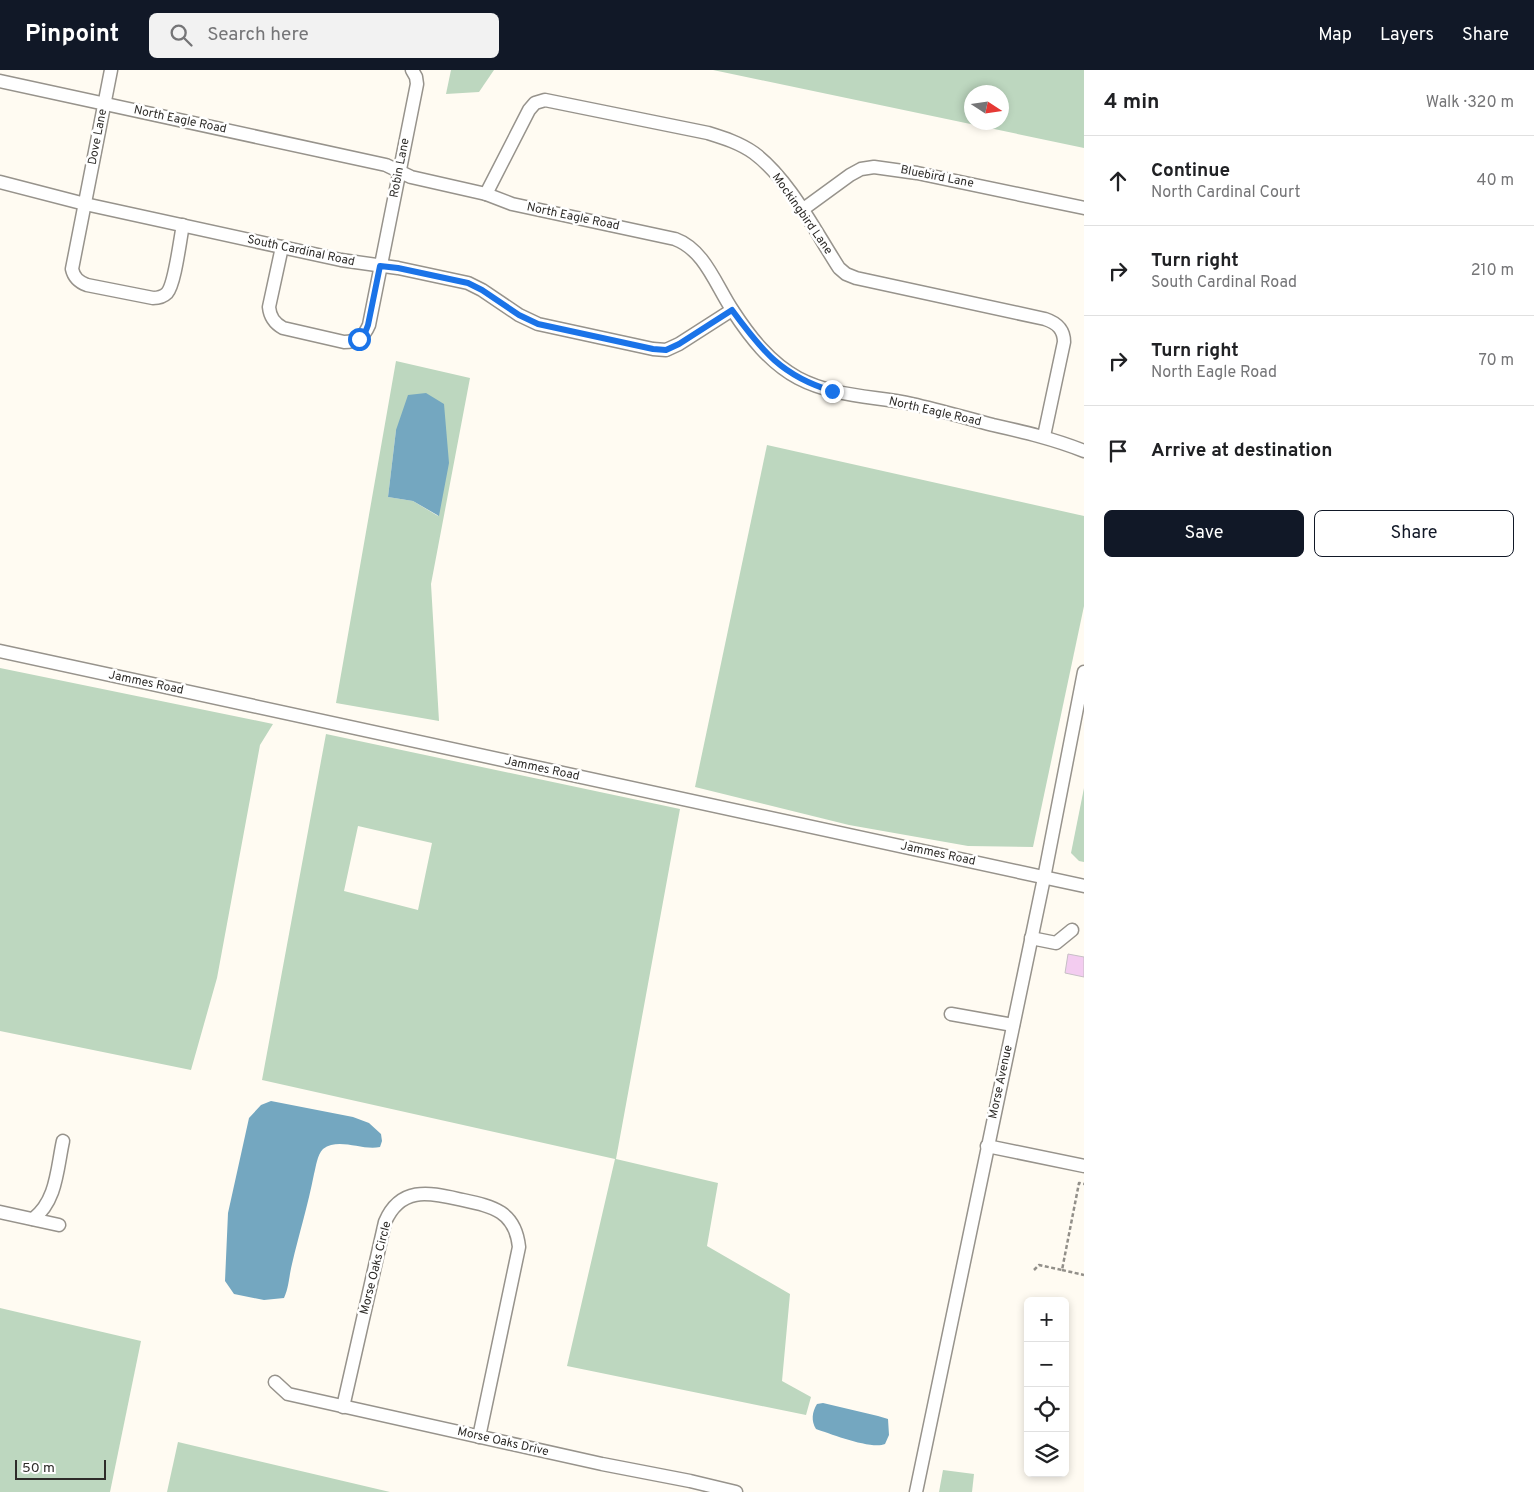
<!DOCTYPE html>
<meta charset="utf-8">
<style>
:root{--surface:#fff;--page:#f2f2f2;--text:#202124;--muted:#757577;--line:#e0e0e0;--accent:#111827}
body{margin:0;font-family:Overpass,sans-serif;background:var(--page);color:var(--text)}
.controls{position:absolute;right:15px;bottom:15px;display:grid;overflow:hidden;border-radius:8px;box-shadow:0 2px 8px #0003}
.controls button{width:45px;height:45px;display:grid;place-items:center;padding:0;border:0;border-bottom:1px solid var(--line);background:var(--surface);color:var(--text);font:25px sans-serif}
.compass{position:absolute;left:964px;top:15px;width:45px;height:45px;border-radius:50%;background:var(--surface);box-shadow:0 2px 8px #0003;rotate:102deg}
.scale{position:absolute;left:15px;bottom:12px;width:91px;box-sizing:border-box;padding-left:5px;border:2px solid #2e2c29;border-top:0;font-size:14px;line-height:18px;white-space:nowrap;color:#2e2c29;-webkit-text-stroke:4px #fff;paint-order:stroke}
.stop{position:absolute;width:15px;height:15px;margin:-11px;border:4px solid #1a73e8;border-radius:50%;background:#fff}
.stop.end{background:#1a73e8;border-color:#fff;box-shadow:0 1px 5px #0008}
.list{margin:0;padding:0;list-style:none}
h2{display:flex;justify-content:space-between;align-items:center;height:65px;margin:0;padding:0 20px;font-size:21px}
h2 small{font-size:16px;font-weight:400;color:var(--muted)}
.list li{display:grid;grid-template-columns:32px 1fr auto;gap:15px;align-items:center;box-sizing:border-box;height:90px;padding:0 20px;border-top:1px solid var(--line)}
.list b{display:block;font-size:19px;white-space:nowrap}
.list p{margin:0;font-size:16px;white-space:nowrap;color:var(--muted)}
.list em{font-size:16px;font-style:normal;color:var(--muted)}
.actions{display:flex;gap:10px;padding:15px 20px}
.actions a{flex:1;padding:11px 0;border:1px solid var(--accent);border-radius:8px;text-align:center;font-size:18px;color:var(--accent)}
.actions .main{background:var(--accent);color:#fff}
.icon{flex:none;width:28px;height:28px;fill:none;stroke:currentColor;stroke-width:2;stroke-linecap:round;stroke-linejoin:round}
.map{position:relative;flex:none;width:1084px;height:1422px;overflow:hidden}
header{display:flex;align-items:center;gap:30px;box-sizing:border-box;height:70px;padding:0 25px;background:var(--accent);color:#fff}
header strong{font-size:24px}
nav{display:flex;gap:28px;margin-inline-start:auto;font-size:18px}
.search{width:350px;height:45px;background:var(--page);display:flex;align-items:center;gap:12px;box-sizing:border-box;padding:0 18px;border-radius:8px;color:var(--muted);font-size:19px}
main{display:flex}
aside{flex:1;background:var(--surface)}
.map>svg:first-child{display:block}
.green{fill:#bdd7bf;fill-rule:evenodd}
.water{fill:#74a7c0}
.building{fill:#f3ccf0;stroke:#c6bfc5}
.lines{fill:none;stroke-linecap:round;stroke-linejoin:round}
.minor-casing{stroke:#97938c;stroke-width:15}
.path{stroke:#928f89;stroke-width:2.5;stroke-dasharray:4 2.5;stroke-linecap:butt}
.minor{stroke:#fff;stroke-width:12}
.route{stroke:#1a73e8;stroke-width:6}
.labels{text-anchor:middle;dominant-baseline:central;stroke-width:5;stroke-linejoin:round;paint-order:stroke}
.street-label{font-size:12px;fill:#2e2c29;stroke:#fff}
</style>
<header>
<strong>Pinpoint</strong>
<div class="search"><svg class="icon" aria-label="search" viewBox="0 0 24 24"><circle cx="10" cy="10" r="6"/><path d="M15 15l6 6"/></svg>Search here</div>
<nav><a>Map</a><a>Layers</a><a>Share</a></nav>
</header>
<main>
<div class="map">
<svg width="1084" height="1422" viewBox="0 0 1084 1422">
<rect width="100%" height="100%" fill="#fffbf2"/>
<g class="green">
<path d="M451,0H494L479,22L446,24Z"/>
<path d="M713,0H1084V78ZM972,22H1002V52H972Z"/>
<path d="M396,291L470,308L431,514L439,651L336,633ZM396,360L438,446L413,431L388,427Z"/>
<path d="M767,375L1084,446V536L1033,777L968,776L849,755L695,717Z"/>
<path d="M0,598L273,654L260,675L217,908L191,1000L0,961Z"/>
<path d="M326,664L680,739L616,1089L718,1113L707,1176L790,1224L782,1311L811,1327L806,1345L567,1296L615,1089L262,1010ZM358,756L432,773L418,840L344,821Z"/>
<path d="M1084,718V792L1079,791L1071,783Z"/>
<path d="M0,1238L141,1271L110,1422H0Z"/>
<path d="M178,1372L390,1422H167Z"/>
<path d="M943,1400L974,1404L972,1422H939Z"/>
</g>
<g class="water">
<path d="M426,323L444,334L449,393L439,446L413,431L388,427L396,360L408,325Z"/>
<path d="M271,1031L353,1047L369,1053L381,1064L382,1071L380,1077C362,1081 339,1067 323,1079C317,1085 316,1097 314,1104C308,1135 299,1164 292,1194C289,1206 289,1217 284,1228L264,1230L234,1224L225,1211L228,1143L249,1048L261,1035Z"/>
<path d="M823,1333L878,1346L888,1349L889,1365L885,1374C872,1380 831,1364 816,1359C811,1351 812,1342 817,1334Z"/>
</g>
<path class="building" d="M1068,884L1084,887V907L1065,903Z"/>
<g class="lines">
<defs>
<g id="minor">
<path d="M111,0L72,199C74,208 79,212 87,215L153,228C159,228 163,227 167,223C175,214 180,169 183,155"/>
<path d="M0,11L386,95L411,107L486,124L512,134L675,169C705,180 716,216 733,241C750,267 770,293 798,308C834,327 874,326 912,334C939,340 966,348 993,355C1024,362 1054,369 1084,381"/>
<path d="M0,112L85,134L341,190L398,198L468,213L482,220L519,245L538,254L653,279L666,280L679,274L732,240"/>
<path d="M486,124L529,40L535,33L545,30L708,63C724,68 740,73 754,83C789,109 815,161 839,198L846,204L856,208L1045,249C1057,253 1064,259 1064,272L1044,366"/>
<path d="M802,140L850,105L861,99L874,97L917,103L1084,138"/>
<path d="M282,177L269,237C270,247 274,253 283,258L344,272C357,272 364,267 369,255L417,14L416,7L412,0"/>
<path d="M0,581L1084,816"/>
<path d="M1031,868L1056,873L1072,860"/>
<path d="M951,944L1013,955"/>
<path d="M987,1076L1084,1096"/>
<path d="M0,1142L59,1155"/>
<path d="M33,1149C57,1131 57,1098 63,1071"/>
<path d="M275,1312L288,1324L602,1394L690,1411L736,1422"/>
<path d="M343,1337L385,1152C400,1117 428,1122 458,1129C490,1136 515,1139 519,1177L479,1367"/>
<path d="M916,1422L1044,808L1084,602"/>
</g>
</defs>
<use href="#minor" class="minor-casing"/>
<g class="path">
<path d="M1034,1200L1039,1195L1062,1200L1079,1113L1084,1114"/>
<path d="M1062,1200L1084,1205"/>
</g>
<use href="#minor" class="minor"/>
</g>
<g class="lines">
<path class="route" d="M359,269L365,263L368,255L380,196L398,198L468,213L482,220L519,245L538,254L653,279L666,280L679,274L732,240C762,281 782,306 832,321"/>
</g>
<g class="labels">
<g class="street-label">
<text transform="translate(180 50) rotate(12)">North Eagle Road</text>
<text transform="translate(98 67) rotate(-79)">Dove Lane</text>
<text transform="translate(400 98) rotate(-79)">Robin Lane</text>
<text transform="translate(937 107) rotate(11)">Bluebird Lane</text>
<text transform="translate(802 144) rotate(55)">Mockingbird Lane</text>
<text transform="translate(573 147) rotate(12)">North Eagle Road</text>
<text transform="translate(301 181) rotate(12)">South Cardinal Road</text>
<text transform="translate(935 342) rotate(13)">North Eagle Road</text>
<text transform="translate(146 613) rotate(12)">Jammes Road</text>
<text transform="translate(542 699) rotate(12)">Jammes Road</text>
<text transform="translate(938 784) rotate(12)">Jammes Road</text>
<text transform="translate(1001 1012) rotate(-78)">Morse Avenue</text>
<text transform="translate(376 1198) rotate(-76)">Morse Oaks Circle</text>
<text transform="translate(503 1372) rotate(13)">Morse Oaks Drive</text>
</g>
</g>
</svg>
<div class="controls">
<button>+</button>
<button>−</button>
<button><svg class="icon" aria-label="locate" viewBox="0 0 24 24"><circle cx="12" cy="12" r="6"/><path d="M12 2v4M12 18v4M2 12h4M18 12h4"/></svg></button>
<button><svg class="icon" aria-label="layers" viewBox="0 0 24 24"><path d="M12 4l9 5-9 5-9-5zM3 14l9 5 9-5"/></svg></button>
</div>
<svg class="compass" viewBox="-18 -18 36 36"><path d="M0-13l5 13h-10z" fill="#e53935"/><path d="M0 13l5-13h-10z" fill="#757577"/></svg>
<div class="scale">50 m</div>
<div class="stop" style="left:359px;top:269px"></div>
<div class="stop end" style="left:832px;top:321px"></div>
</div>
<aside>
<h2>4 min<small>Walk · 320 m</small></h2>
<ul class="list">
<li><svg class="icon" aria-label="ahead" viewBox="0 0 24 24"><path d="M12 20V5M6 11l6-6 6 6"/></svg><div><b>Continue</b><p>North Cardinal Court</p></div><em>40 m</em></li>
<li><svg class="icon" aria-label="right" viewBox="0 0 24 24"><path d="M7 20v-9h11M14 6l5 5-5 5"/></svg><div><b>Turn right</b><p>South Cardinal Road</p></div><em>210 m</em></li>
<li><svg class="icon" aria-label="right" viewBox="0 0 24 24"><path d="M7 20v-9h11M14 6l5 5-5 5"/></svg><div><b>Turn right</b><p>North Eagle Road</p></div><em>70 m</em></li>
<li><svg class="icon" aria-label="arrive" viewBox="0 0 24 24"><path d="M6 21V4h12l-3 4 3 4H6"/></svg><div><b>Arrive at destination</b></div></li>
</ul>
<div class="actions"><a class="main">Save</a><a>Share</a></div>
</aside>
</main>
